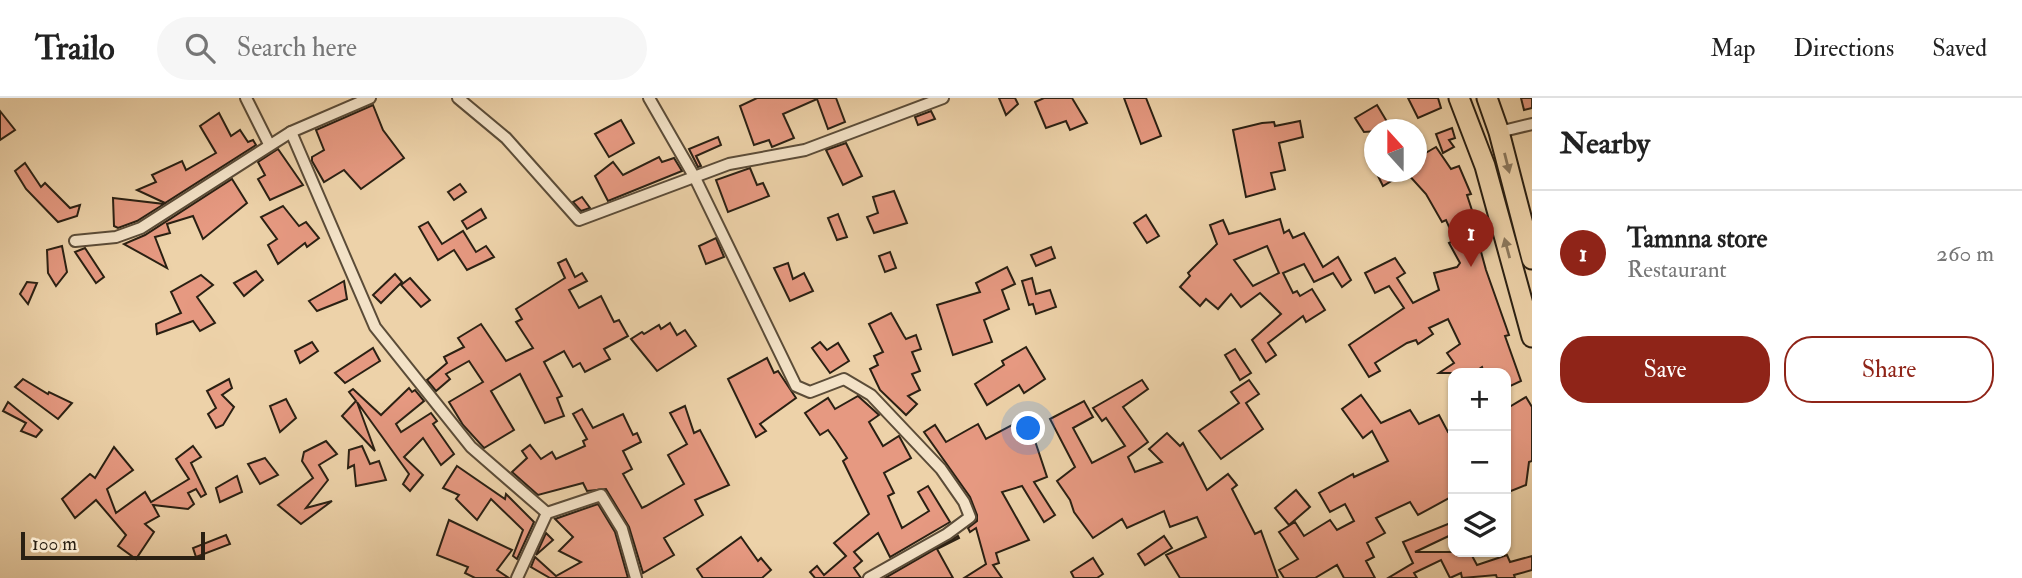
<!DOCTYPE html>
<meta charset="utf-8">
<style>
:root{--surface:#fff;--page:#f6f6f6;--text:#222;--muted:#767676;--line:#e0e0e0;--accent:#8f2418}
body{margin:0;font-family:"IM FELL Double Pica",serif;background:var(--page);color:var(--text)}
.controls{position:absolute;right:21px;bottom:21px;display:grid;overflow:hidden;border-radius:14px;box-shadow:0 2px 5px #0004}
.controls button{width:63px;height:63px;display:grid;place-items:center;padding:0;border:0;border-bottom:2px solid var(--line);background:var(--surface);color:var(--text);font:35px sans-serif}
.compass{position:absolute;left:1364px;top:21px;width:63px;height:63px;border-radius:50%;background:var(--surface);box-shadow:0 2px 5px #0004;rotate:339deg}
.scale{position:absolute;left:21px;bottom:18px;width:184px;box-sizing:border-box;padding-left:7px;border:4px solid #2a2013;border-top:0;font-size:19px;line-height:24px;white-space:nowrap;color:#2a2013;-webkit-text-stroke:5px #f3e2c7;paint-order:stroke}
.you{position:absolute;left:1029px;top:331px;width:24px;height:24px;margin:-18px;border:5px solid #fff;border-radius:50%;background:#1a73e8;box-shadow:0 0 0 10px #1a73e833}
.badge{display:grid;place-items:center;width:46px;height:46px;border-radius:50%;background:var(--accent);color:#fff;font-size:23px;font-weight:700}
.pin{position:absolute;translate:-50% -58px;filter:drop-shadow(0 2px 4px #0008)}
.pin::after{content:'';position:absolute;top:37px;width:24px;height:21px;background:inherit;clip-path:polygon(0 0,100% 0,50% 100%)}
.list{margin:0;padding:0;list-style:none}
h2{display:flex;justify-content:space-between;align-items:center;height:91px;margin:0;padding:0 28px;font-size:30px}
h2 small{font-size:23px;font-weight:400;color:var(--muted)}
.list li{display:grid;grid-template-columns:46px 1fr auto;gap:21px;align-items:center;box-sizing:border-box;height:126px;padding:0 28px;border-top:2px solid var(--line)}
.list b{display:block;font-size:26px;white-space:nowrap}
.list p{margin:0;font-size:23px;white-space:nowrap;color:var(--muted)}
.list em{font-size:23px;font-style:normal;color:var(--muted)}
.actions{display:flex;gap:14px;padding:21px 28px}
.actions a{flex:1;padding:16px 0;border:2px solid var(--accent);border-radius:28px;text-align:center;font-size:24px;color:var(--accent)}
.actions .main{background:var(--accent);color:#fff}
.icon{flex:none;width:38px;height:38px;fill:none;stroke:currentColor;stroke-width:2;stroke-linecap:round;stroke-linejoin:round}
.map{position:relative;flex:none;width:1532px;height:480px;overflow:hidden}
header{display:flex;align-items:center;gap:42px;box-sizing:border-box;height:98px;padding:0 35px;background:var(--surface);border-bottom:2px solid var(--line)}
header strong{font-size:33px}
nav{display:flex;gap:38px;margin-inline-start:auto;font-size:24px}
.search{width:490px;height:63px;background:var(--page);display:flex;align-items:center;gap:18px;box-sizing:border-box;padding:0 24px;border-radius:38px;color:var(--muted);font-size:26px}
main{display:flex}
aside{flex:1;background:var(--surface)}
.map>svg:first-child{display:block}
.building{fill:#e69981;stroke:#2a2013;stroke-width:2;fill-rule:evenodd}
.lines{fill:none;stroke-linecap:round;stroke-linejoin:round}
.street-casing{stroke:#5b4c38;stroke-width:14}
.highway-casing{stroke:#2a2013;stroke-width:23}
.street{stroke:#f3e2c7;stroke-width:10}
.highway{stroke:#edd2a9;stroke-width:19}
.oneway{fill:#8c795e}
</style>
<header>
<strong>Trailo</strong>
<div class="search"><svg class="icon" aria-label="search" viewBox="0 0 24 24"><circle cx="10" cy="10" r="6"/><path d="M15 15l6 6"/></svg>Search here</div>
<nav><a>Map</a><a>Directions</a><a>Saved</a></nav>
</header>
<main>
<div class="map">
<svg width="1532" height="480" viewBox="0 0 1532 480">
<rect width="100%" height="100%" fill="#edd2a9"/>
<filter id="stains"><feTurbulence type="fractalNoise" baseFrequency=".00286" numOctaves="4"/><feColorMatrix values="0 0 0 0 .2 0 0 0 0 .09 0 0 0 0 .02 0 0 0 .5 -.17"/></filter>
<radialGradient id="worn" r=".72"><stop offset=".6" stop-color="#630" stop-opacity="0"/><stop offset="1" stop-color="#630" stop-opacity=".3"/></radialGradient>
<g class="building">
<path d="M757,0H836L845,24L828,31L817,1L783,16L794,40L772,49L769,42L754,47L740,8Z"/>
<path d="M999,0H1015L1018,6L1006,17Z"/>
<path d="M1044,0H1072L1087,25L1070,32L1066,23L1046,30L1035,4Z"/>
<path d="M1124,0H1146L1161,38L1141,46Z"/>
<path d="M1408,0H1438L1441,10L1418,20Z"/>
<path d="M1521,0H1532V10L1524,12Z"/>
<path d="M373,7L383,32L404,60L361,91L344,72L324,84L312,63V59L324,52L316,32Z"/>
<path d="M1377,7L1392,32L1364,34L1355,20Z"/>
<path d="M0,13L15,32L0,42Z"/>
<path d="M931,13L935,21L918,27L915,19Z"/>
<path d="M219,15L231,38L240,32L248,44L253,42L256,47L165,105L137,92L156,84L152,77L182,63L186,72L216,55L200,28Z"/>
<path d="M621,22L634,45L609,59L595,36Z"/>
<path d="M1300,23L1303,39L1279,45L1285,72L1271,75L1275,91L1246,99L1233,32L1262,25L1274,24L1275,28Z"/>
<path d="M1452,30L1455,40L1449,42L1454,49L1443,55L1436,36Z"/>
<path d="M718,39L721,47L696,58L701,68L698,69L689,51Z"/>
<path d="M846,45L862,78L843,87L826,52Z"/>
<path d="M1436,49L1451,71L1459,68L1471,96L1467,97L1484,149L1480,150L1486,172L1509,237L1505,238L1521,283L1506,290V275H1484L1482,269L1473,275H1439L1454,265L1447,255L1460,246L1448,221L1429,230L1433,236L1418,246L1416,242L1407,245L1375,265L1380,273L1369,279L1349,247L1404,210L1389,188L1375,195L1365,175L1395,160L1405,175L1397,180L1413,205L1439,192L1434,175L1457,169L1460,165L1449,145L1455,142L1446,122L1442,124L1426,96L1406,74H1417V60Z"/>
<path d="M278,51L303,87L270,102L258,81L265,77L258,64Z"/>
<path d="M659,59L662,64L674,60L682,73L608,103L595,78L613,64L623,77Z"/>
<path d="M25,65L41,89L45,85L70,110L80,107L77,118L58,124L26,91L15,73Z"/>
<path d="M750,70L757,87L763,85L769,98L728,114L716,82Z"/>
<path d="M1376,74H1406L1383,88Z"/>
<path d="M232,81L247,105L203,141L193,118L167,126L170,135L155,139L167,170L124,146L145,137Z"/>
<path d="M460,86L466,94L454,102L448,94Z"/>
<path d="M894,93L907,125L874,135L867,119L878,115L873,99Z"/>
<path d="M582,99L590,110L581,113L573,104Z"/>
<path d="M113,100L164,106L137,123L118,130L114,128Z"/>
<path d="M283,108L299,128L306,124L319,140L307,149L305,145L278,166L268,147L277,141L261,119Z"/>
<path d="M481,111L486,120L467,131L462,123Z"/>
<path d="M838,116L847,139L837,142L828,120Z"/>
<path d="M1146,117L1159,138L1147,145L1134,125Z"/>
<path d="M1280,121L1284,135L1289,132L1293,140L1304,135L1323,169L1338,159L1351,182L1342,189L1333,175L1314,184L1304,166L1283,175L1293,195L1297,193L1300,198L1312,191L1325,212L1306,224L1303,218L1268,245L1276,257L1266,264L1252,242L1281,216L1260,195L1241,209L1231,196L1218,211L1206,201L1200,208L1180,189L1190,178L1188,175L1217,146L1210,127L1223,122L1229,136ZM1267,148L1279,175L1253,188L1234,162Z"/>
<path d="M428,124L442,146L463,133L476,154L486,148L494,159L467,172L454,152L438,162L419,129Z"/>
<path d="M716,140L724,159L706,166L699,148Z"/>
<path d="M62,148L67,174L56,188L48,175L47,152Z"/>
<path d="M1051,149L1055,160L1036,168L1031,157Z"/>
<path d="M85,150L104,179L96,185L75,154Z"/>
<path d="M890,154L896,170L885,174L879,158Z"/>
<path d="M566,161L575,179L582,175L587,183L569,192L579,210L601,198L614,224L619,222L628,238L604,251L610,261L585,274L580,265L573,269L564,253L544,264L562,298L557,300L564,318L545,325L520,276L491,293L514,332L484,350L463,327L449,304L483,284L469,263L446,276L450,281L436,293L427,282L447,265L444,259L464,249L458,240L481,226L506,263L533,250L516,224L522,221L516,211L565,180L558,165Z"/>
<path d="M788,165L793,181L804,175L813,193L790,203L774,170Z"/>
<path d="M1007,169L1015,186L1002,192L1009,211L984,222L992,244L953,257L937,207L980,194L976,185Z"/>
<path d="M256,173L263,182L244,198L234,185Z"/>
<path d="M395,176L402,184L381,205L373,197Z"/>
<path d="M201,177L213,187L197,199L215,225L200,233L193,223L157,236L156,226L181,215L171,194Z"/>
<path d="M410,180L430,202L421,209L401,187Z"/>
<path d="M1032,180L1036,196L1050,192L1056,209L1036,216L1033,206L1029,207L1022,183Z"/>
<path d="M344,183L347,201L317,213L309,203Z"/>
<path d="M27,184L37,185L28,206L20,196Z"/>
<path d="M891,215L904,238L906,241L916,237L921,251L912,254L920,273L912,276L920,292L908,298L917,306L906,317L880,292L870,271L878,267L874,258L883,254L869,226Z"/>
<path d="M670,225L677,237L685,232L696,248L657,273L631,241L642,234L644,236L659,227L661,231Z"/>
<path d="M312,244L318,253L300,265L295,253Z"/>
<path d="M820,244L827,252L838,245L849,263L830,275L812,250Z"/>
<path d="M1026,249L1045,281L1024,295L1019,287L987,307L975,286L1004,267L1002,263Z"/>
<path d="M373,250L380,263L345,285L335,275Z"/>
<path d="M1235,251L1251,275L1240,282L1225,257Z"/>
<path d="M767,260L774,275L778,273L796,300L760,326L766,333L756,339L728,281Z"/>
<path d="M23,281L48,296L49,294L72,305L58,321L15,289Z"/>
<path d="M229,281L232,290L222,297L234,309L223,327L216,330L208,316L216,310L207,293Z"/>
<path d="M1142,282L1148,291L1123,309L1148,344L1128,359L1135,374L1162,364L1149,351L1167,335L1180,348L1183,345L1207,392L1228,376L1237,387L1232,391L1255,436L1261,433L1278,480H1180L1166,457L1206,439L1197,419L1170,429L1164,413L1127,430L1122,421L1093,440L1074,414L1070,402L1057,383L1075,369L1050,321L1084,303L1093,319L1073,330L1092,365L1125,348L1106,320L1102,323L1093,310Z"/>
<path d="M1249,282L1259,296L1246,305L1263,331L1221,361L1199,333L1239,305L1231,294Z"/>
<path d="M409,290L412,294L415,292L424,303L396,326L401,334L431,315L437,323L433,326L454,356L441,367L423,340L404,359L423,377L410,393L403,386L409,376L357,304L375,353L342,318L356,303L349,294L353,291L381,317Z"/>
<path d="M1361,297L1381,325L1410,312L1419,326L1439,317L1448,334L1453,332V398L1418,417L1410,404L1376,420L1385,435L1367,445L1374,459L1366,463L1375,480H1344L1337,467L1315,480H1284L1279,472L1298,461L1279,434L1295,424L1304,438L1330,422L1337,432L1354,423L1345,406L1330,414L1319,395L1353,376L1354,379L1388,363L1372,333L1363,340L1342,311Z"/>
<path d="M858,298L879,317L869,324L883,348L899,338L911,360L884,375L894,395L888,398L902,430L929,413L918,394L928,388L950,424L890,459L878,435L854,454L862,463L854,470L861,480H815L810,474L817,468L824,477L846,458L834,445L869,416L843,363L847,360L836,343L828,332L820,337L805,315L828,300L835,311Z"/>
<path d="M1526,299L1532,309V363L1529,364L1526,387L1506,395V311Z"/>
<path d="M286,301L296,320L280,334L270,308Z"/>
<path d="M8,304L42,332L36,339L21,333L26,325L3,313Z"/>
<path d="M685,308L694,335L700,332L729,387L695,402L703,417L664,440L674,457L643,475L629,429L606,391L587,393L583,385L538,397L512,374L527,360L522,353L530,347L541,361L552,354L556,361L585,348L583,343L587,341L573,316L582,311L593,330L623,316L633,337L637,335L641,344L623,353L632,371L623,376L642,410L646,408L684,386L668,357L687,346L670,315Z"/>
<path d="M1027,319L1047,379L1034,384L1055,417L1044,424L1022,388L1002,394L1029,442L996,455L999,465L993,467L1002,480H964L986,466L976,430L970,434L968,430L977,423V417L970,399L924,334L935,327L946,344L978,326L986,341Z"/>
<path d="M326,343L337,356L319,367L328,382L306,410L332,403L301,426L278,407L313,380L302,363L304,354Z"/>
<path d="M193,348L201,359L191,365L206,396L201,399L196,391L188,395L194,406L188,411L153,407L159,418L145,426L154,434L136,461L118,448L126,437L96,402L75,420L62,401L90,376L95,380L114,349L133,372L107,391L116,415L145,394L151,404L189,381L176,361Z"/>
<path d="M362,348L370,366L379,363L386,382L356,388L354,367L348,370L349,352Z"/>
<path d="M265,360L278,377L260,386L248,366Z"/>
<path d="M457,368L505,401L506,396L534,424L517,461L513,458L523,432L491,401L477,422L456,401L459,397L443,390Z"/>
<path d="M237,378L242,394L220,404L216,390Z"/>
<path d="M1296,392L1310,409L1289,427L1275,410Z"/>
<path d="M598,406L615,434L628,480H550L531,469L535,459L556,478L581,464L559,453L573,439L555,421Z"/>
<path d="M449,422L512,452L497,472L509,480H475L465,475L468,469L437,457Z"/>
<path d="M1453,424V436L1415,454H1470L1477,467L1507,457L1510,464L1532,458V472L1514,477L1515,480H1497L1496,477L1462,480L1461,475L1450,480L1441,462L1414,475L1417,480H1388L1413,465L1403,444Z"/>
<path d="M546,435L553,442L536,457Z"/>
<path d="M226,437L230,446L196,459L193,450Z"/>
<path d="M958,438L959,440L937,451L953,480H885Z"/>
<path d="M1164,438L1172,450L1145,467L1138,456Z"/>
<path d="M741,439L758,463L761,460L771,472L762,480H703L697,471Z"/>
<path d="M1093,460L1103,476L1097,480H1074L1071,474Z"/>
</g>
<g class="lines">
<defs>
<g id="street">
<path d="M246,0L269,46"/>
<path d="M458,0L506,40L579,122L729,66L805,52L943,0"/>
<path d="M649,0L695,80L796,288L810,294L844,281L871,297L941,371L964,404L970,419L947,436L869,480"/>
<path d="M291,34L375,229L471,349L547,415"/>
<path d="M1499,34L1532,26"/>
<path d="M75,143L116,139L141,130L291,34L370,0"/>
<path d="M517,480L547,415L601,397L622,431L636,480"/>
</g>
<g id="highway">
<path d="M1459,0L1485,68L1532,239"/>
<path d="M1487,0L1499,34L1532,161"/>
</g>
</defs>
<use href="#street" class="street-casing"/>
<use href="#highway" class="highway-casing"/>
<use href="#street" class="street"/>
<use href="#highway" class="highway"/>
</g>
<defs><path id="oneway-solid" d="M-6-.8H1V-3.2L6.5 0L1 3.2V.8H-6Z" transform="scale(1.75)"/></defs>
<g class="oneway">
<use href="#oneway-solid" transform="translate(1507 65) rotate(76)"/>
<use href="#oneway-solid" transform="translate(1507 150) rotate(-105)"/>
</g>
<rect width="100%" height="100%" filter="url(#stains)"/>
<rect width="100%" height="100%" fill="url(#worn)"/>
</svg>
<div class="controls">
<button>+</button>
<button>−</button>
<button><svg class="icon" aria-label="layers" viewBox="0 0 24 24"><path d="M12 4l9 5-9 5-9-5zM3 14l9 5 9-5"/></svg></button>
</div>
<svg class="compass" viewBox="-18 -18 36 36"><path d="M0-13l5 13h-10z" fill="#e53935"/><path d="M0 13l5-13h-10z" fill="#767676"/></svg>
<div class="scale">100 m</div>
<div class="you"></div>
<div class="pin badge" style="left:1471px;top:169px">1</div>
</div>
<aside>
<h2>Nearby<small></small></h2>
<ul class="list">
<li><span class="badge">1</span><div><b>Tamnna store</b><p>Restaurant</p></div><em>260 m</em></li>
</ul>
<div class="actions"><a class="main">Save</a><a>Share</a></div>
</aside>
</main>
